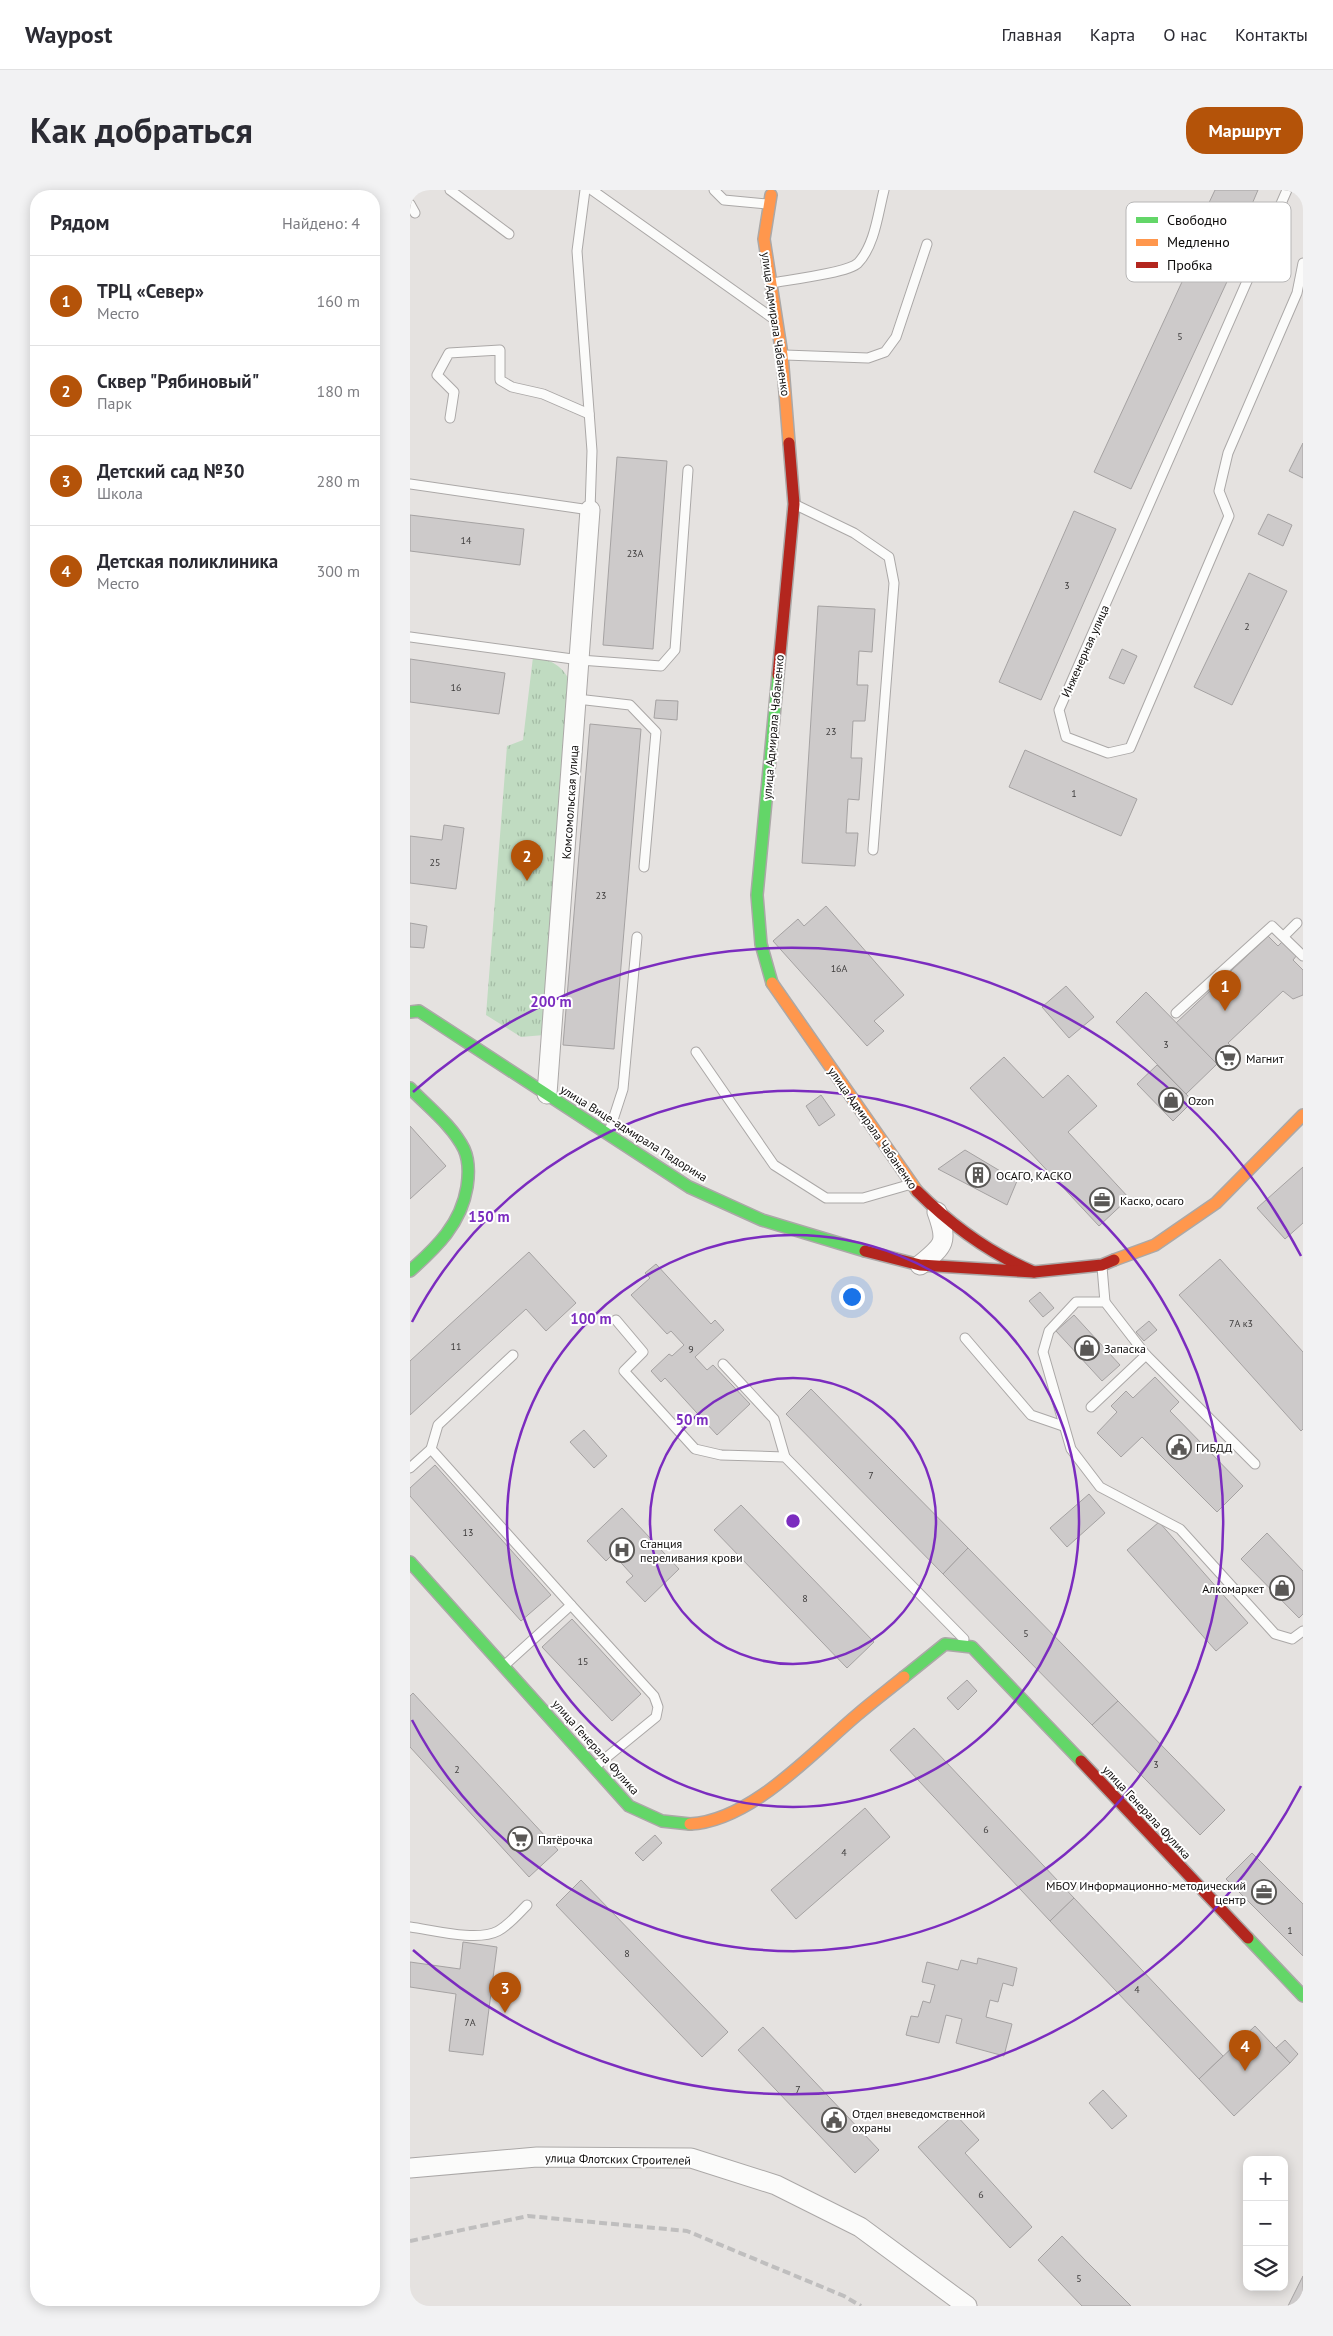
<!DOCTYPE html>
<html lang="ru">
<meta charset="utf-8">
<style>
:root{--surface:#fff;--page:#f2f2f3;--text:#2b2b33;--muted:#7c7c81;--line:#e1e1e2;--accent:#b45309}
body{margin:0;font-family:"PT Sans",sans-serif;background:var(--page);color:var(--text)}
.controls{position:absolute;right:15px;bottom:15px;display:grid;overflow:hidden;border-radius:10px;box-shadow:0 2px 12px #0003}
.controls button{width:45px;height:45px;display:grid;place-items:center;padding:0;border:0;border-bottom:1px solid var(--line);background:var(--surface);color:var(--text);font:25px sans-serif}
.you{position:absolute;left:441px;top:1106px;width:18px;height:18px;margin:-12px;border:4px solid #fff;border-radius:50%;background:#1a73e8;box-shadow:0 0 0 8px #1a73e833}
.badge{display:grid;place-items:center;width:32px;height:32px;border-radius:50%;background:var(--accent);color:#fff;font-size:16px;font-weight:700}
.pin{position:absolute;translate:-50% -41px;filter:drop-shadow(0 1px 2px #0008)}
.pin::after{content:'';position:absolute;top:26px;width:18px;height:15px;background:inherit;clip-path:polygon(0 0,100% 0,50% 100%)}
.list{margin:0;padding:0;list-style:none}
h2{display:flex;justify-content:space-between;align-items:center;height:65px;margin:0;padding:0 20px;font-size:21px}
h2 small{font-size:16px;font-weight:400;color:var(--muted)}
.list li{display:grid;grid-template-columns:32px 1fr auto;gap:15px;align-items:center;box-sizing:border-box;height:90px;padding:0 20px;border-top:1px solid var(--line)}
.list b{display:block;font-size:19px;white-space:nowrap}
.list p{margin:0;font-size:16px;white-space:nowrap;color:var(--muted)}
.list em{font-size:16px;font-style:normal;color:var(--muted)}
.icon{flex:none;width:28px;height:28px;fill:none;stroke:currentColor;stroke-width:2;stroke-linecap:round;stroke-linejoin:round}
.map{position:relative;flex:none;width:893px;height:2116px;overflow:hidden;border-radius:20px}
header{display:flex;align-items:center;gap:30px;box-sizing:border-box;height:70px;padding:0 25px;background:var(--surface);border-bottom:1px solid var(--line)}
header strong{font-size:24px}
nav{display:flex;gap:28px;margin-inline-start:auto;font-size:18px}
.intro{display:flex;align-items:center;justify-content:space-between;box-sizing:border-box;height:120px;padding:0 30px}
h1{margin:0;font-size:35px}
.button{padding:12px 22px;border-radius:20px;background:var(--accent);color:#fff;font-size:18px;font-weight:700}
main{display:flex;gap:30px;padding:0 30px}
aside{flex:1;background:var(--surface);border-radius:20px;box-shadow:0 2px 12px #0003}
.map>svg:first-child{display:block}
.park{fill:url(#park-tufts)}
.building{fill:#cdcaca;stroke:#a5a2a2}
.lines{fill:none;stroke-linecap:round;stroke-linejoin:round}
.lane-casing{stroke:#aba8a7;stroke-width:11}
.street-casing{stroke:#aba8a7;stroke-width:21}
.fast-casing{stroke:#aba8a7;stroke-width:14}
.slow-casing{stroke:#aba8a7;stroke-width:14}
.jam-casing{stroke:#aba8a7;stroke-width:14}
.lane{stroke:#fbfbfa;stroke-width:9}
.street{stroke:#fbfbfa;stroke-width:19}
.fast{stroke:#63d668;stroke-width:11}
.slow{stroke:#ff974d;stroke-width:11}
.jam{stroke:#b3261e;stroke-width:11}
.rail{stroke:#bfbebe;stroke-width:4;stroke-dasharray:8 4;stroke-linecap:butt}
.ring{fill:none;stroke:#7b2cbf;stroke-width:2.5}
.labels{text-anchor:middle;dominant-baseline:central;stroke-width:4;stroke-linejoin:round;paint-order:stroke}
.number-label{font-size:10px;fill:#3e3c3c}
.street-label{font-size:12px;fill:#0f0d0c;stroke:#fff}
.poi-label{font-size:12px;fill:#0f0d0c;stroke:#fff;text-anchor:start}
.key{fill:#fff;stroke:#b7b6b6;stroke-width:1}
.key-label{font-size:14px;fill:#0f0d0c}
.centre{fill:#7b2cbf;stroke:#fff;stroke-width:2.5}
.ring-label{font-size:15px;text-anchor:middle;font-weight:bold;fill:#7b2cbf;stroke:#fff;stroke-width:4;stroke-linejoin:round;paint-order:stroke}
</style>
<header>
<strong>Waypost</strong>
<nav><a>Главная</a><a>Карта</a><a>О нас</a><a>Контакты</a></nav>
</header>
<div class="intro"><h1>Как добраться</h1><a class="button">Маршрут</a></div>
<main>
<aside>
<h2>Рядом<small>Найдено: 4</small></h2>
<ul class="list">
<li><span class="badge">1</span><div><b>ТРЦ «Север»</b><p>Место</p></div><em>160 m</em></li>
<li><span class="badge">2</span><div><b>Сквер &quot;Рябиновый&quot;</b><p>Парк</p></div><em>180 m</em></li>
<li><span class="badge">3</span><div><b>Детский сад №30</b><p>Школа</p></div><em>280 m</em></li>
<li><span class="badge">4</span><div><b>Детская поликлиника</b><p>Место</p></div><em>300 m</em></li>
</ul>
</aside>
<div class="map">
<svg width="893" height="2116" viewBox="0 0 893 2116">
<defs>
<pattern id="park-tufts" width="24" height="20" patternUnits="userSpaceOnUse" patternTransform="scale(1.25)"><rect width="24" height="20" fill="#c0dbc1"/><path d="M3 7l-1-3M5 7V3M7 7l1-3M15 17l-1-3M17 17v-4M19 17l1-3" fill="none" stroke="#a4bba5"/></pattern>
</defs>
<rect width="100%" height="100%" fill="#e5e2e0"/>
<path class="park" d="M123,467C142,470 152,475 161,493L134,845L111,847L76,825L97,556L113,550Z"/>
<g class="building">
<path d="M805,0H848L834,33L797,17Z"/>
<path d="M790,53L827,70L721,299L684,282Z"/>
<path d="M893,253V288L879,281Z"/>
<path d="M207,267L257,271L243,459L193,455Z"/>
<path d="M664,321L706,339L631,510L589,492Z"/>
<path d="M858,324L882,335L873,356L848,344Z"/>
<path d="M0,325L114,339L110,375L0,361Z"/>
<path d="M839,383L877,401L822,515L784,497Z"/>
<path d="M408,416L465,419L462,462L449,461L447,495H458L455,531H443L441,568H452L449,610L438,609L436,643H448L445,676L392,673Z"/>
<path d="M712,459L727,466L714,494L699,488Z"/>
<path d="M0,469L95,483L89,524L0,512Z"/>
<path d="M246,510L268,511L267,530L244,528Z"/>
<path d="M180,534L231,539L204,859L153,855Z"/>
<path d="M615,560L727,609L711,646L599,597Z"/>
<path d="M34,635L54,638L46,699L0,693V646L32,650Z"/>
<path d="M416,716L494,805L464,831L474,841L457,856L363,751L388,729L394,736Z"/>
<path d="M0,733L17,736L14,758L0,757Z"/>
<path d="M858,746L868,756L873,751L887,765L883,770L893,780V805L883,809L873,801L818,853L827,862L810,878L766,833Z"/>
<path d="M656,796L684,827L659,848L632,817Z"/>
<path d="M736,802L807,874L776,904L706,832Z"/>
<path d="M594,867L633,908L658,885L687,916L658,942L719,1008L689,1036L560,898Z"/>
<path d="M747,875L783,911L763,931L727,894Z"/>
<path d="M411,905L425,925L409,936L396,916Z"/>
<path d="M0,936L36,976L0,1009Z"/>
<path d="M555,960L607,991L597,1015L528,979Z"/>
<path d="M893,977V1033L875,1049L847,1018Z"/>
<path d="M119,1062L166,1113L136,1141L116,1119L0,1225V1171Z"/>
<path d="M810,1069L893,1162V1239L891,1241L769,1105Z"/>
<path d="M246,1074L301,1134L305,1130L314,1140L285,1167L297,1180L303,1175L340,1214L307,1245L255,1188L251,1192L241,1181L259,1164L262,1166L274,1155L261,1141L257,1144L221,1105L240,1088L235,1083Z"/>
<path d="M630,1102L644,1118L633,1127L619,1111Z"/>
<path d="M664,1125L710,1175L692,1191L646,1141Z"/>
<path d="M739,1131L747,1140L734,1151L726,1142Z"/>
<path d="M745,1187L769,1212L760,1221L833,1296L807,1322L732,1247L711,1267L687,1243L707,1222L701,1216L716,1201L723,1208Z"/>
<path d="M401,1199L558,1358L533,1384L376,1224Z"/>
<path d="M174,1240L197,1266L184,1278L160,1252Z"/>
<path d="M25,1275L141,1405L111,1431L0,1306V1298Z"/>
<path d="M679,1304L695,1323L657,1357L640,1338Z"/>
<path d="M331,1315L464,1452L437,1478L304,1340Z"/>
<path d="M212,1318L269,1379L235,1412L216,1392L223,1386L203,1364L196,1371L177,1351Z"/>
<path d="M749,1332L838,1433L806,1461L717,1360Z"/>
<path d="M857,1343L893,1381V1424L889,1428L831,1369Z"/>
<path d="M558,1358L708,1511L682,1535L533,1384Z"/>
<path d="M162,1429L231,1504L202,1531L132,1457Z"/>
<path d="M557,1490L567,1501L548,1520L537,1508Z"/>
<path d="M3,1503L148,1660L119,1687L0,1557V1506Z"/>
<path d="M708,1511L815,1620L790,1645L682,1535Z"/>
<path d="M504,1538L664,1708L640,1731L480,1560Z"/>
<path d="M455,1618L480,1647L386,1729L361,1700Z"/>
<path d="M245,1645L252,1653L233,1671L225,1663Z"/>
<path d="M842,1663L893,1714V1766L816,1689Z"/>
<path d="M171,1690L318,1842L292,1867L146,1715Z"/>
<path d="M664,1708L813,1866L789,1889L640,1731Z"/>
<path d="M53,1752L87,1757L73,1865L39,1861L46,1804L0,1797V1772L50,1779Z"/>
<path d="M568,1768L607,1778L603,1796L593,1793L588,1812L580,1810L576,1827L602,1834L594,1866L546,1853L552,1829L536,1825L529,1853L496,1845L501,1826L508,1827L513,1811L520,1813L525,1795L512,1792L517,1772L548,1780L551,1770L567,1774Z"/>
<path d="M845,1836L880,1873L824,1926L789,1889Z"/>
<path d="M353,1837L469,1960L445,1983L328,1860Z"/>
<path d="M875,1850L888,1864L880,1873L866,1858Z"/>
<path d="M693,1900L717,1926L702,1939L679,1913Z"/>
<path d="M545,1924L569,1950L555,1963L622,2037L600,2058L508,1957Z"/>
<path d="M652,2046L675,2070L721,2116H672L628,2070Z"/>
<path d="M893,2086V2116H878Z"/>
</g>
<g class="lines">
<defs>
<g id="lane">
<path d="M40,0L99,44"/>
<path d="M182,0L361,127"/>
<path d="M304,0L314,10L357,14"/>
<path d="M877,0L649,520L656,547L698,563L720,558L819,326L809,301L818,263L887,103L893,73"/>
<path d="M0,14L5,23"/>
<path d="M362,93C378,90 438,83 448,73C465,55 468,23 474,0"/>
<path d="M375,165L458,168L475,162L486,147L517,54"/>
<path d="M40,228L44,202L27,185L39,163L90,160V190L102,197L133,204L179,224"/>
<path d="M0,294L180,320L182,261L167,61L175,0"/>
<path d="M386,315L444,343L479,367L484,393L463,660"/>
<path d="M0,447L170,470L251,476L265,460L278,280"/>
<path d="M167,509L220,515L246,542L234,677"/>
<path d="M874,746L887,733"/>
<path d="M766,823L862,736L893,766"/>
<path d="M286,862L364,975L416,1008H453L498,995"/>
<path d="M199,942L213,899L227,747"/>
<path d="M692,1077L695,1112"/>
<path d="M206,1130L233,1162L214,1181L285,1259L311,1265L375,1267L554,1449"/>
<path d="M555,1148L621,1225L653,1236"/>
<path d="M736,1165L695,1112H666L639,1141L633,1162L661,1259L690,1297L770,1339L865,1444L882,1449L893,1441"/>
<path d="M313,1174L364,1229L375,1267"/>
<path d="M681,1217L736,1165L845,1274"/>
<path d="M0,1278L21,1259"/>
<path d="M161,1415L244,1506L248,1517L246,1527L186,1576"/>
<path d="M96,1474L161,1415L21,1259L28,1235L103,1165"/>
<path d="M0,1737C23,1740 67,1752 88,1741C99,1735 108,1724 117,1715"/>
</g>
<g id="street">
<path d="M137,904L180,320"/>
<path d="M510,1075C535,1055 538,1052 527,1022"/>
<path d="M0,1978L127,1967L281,1968L366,1995L450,2037L557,2116"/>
</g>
<g id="fast">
<path d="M362,793L351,754L347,705L368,485"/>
<path d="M0,822L9,821L279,997L352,1030L455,1061"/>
<path d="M0,898C18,917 42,935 54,959C59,970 59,984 57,997C51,1034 27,1057 0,1081"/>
<path d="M0,1372L219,1616L252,1631L280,1634"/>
<path d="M494,1487L535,1454L562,1457L671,1571"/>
<path d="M838,1748L893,1806"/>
</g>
<g id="slow">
<path d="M361,5L354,49L372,165L379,253"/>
<path d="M362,793L507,1001"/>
<path d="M704,1070L745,1055L806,1013L893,925"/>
<path d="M280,1634C341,1631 402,1563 447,1525C462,1512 478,1500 494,1487"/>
</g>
<g id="jam">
<path d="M368,485L384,314L379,253"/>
<path d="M507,1001C541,1035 579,1063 624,1082"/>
<path d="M455,1061L510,1075L624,1082L692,1075L704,1070"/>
<path d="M671,1571L838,1748"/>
</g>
</defs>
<use href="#lane" class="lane-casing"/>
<use href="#street" class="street-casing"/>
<use href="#fast" class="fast-casing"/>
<use href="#slow" class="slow-casing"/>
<use href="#jam" class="jam-casing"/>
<use href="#lane" class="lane"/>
<use href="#street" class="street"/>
<use href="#fast" class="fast"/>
<use href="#slow" class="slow"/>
<use href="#jam" class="jam"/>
<path class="rail" d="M0,2051L118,2026L277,2041L434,2106L451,2116"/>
</g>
<g class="ring">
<circle cx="383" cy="1331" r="143"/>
<circle cx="383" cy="1331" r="286"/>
<path d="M2 1132A430 430 0 1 1 2 1530"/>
<path d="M891 1596A573 573 0 0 1 3 1760M3 902A573 573 0 0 1 891 1066"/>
</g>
<defs>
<symbol id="supermarket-ring" viewBox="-11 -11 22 22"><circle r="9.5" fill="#fff" stroke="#5a5856" stroke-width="1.5"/><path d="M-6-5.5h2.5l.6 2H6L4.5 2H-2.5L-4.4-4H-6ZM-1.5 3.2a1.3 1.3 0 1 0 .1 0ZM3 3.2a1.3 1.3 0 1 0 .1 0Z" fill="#5a5856"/></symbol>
<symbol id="shop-ring" viewBox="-11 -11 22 22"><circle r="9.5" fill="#fff" stroke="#5a5856" stroke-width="1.5"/><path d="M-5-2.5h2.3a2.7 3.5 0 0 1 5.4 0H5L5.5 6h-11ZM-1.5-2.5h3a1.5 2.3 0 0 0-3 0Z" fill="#5a5856"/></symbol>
<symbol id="building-ring" viewBox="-11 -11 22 22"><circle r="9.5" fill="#fff" stroke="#5a5856" stroke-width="1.5"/><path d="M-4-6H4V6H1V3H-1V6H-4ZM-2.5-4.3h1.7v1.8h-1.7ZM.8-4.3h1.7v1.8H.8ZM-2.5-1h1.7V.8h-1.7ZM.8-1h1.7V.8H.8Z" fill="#5a5856"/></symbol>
<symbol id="office-ring" viewBox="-11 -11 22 22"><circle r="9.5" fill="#fff" stroke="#5a5856" stroke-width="1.5"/><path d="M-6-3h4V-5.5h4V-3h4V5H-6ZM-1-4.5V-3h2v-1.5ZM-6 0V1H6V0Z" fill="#5a5856"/></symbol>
<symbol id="civic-ring" viewBox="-11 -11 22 22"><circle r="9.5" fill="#fff" stroke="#5a5856" stroke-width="1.5"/><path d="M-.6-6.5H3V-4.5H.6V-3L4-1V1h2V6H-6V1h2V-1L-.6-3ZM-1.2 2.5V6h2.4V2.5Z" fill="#5a5856"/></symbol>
<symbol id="hospital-ring" viewBox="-11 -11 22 22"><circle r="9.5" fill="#fff" stroke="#5a5856" stroke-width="1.5"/><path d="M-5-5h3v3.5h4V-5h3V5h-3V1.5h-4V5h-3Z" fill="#5a5856"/></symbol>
</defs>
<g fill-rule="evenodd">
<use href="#supermarket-ring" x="804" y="854" width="28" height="28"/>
<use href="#shop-ring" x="747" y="896" width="28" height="28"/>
<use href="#building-ring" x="554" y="971" width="28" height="28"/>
<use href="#office-ring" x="678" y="996" width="28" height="28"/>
<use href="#shop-ring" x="663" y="1144" width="28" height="28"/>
<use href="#civic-ring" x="755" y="1243" width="28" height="28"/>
<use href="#hospital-ring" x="198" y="1346" width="28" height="28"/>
<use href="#shop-ring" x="858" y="1384" width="28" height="28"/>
<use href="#supermarket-ring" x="96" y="1635" width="28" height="28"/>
<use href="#office-ring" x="840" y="1688" width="28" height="28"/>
<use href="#civic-ring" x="410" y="1916" width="28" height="28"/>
</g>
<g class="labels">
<g class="number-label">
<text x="770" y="146">5</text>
<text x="56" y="350">14</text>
<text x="225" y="363">23А</text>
<text x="657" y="395">3</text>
<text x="837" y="436">2</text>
<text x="46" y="497">16</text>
<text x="421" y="541">23</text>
<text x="664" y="603">1</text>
<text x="25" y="672">25</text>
<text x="191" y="705">23</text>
<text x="429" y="778">16А</text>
<text x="756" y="854">3</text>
<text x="831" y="1133">7А к3</text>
<text x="46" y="1156">11</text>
<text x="281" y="1159">9</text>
<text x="461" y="1285">7</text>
<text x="58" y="1342">13</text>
<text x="395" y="1408">8</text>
<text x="616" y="1443">5</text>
<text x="173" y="1471">15</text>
<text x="746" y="1574">3</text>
<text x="47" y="1579">2</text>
<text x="576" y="1639">6</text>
<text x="434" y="1662">4</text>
<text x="880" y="1740">1</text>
<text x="217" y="1763">8</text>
<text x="727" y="1799">4</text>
<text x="60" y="1832">7А</text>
<text x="388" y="1899">7</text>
<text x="571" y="2004">6</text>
<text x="669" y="2088">5</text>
</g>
<g class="street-label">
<text transform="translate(366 134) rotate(82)">улица Адмирала Чабаненко</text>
<text transform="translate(675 461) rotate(-66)">Инженерная улица</text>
<text transform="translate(363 537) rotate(-85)">улица Адмирала Чабаненко</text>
<text transform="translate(160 612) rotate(-86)">Комсомольская улица</text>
<text transform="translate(463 938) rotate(55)">улица Адмирала Чабаненко</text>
<text transform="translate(224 943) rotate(32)">улица Вице-адмирала Падорина</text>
<text transform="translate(186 1557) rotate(48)">улица Генерала Фулика</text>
<text transform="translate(737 1622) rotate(47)">улица Генерала Фулика</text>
<text transform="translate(208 1969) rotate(1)">улица Флотских Строителей</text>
</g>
<g class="poi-label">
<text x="836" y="868">Магнит</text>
<text x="778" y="910">Ozon</text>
<text x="586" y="985">ОСАГО, КАСКО</text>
<text x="710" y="1010">Каско, осаго</text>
<text x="694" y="1158">Запаска</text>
<text x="786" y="1257">ГИБДД</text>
<text x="230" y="1353">Станция<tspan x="230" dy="14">переливания крови</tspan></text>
<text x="854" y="1398" text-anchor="end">Алкомаркет</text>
<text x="128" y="1649">Пятёрочка</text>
<text x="836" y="1695" text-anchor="end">МБОУ Информационно-методический<tspan x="836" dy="14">центр</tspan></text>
<text x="442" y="1923">Отдел вневедомственной<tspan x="442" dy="14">охраны</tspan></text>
</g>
</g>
<rect x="716" y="12" width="165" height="80" rx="8" class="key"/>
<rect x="726" y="27" width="22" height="6" fill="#63d668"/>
<rect x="726" y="49" width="22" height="7" fill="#ff974d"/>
<rect x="726" y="72" width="22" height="6" fill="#b3261e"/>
<g class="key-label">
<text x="757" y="35">Свободно</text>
<text x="757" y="57">Медленно</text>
<text x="757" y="80">Пробка</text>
</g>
<circle cx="383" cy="1331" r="8" class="centre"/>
<g class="ring-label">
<text x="141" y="817">200 m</text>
<text x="79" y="1032">150 m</text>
<text x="181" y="1134">100 m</text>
<text x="282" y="1235">50 m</text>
</g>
</svg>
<div class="controls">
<button>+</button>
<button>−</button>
<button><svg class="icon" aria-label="layers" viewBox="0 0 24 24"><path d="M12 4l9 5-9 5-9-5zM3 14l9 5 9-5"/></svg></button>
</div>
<div class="you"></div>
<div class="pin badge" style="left:815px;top:821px">1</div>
<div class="pin badge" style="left:117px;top:691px">2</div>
<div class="pin badge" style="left:95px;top:1823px">3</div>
<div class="pin badge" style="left:835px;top:1881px">4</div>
</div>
</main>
